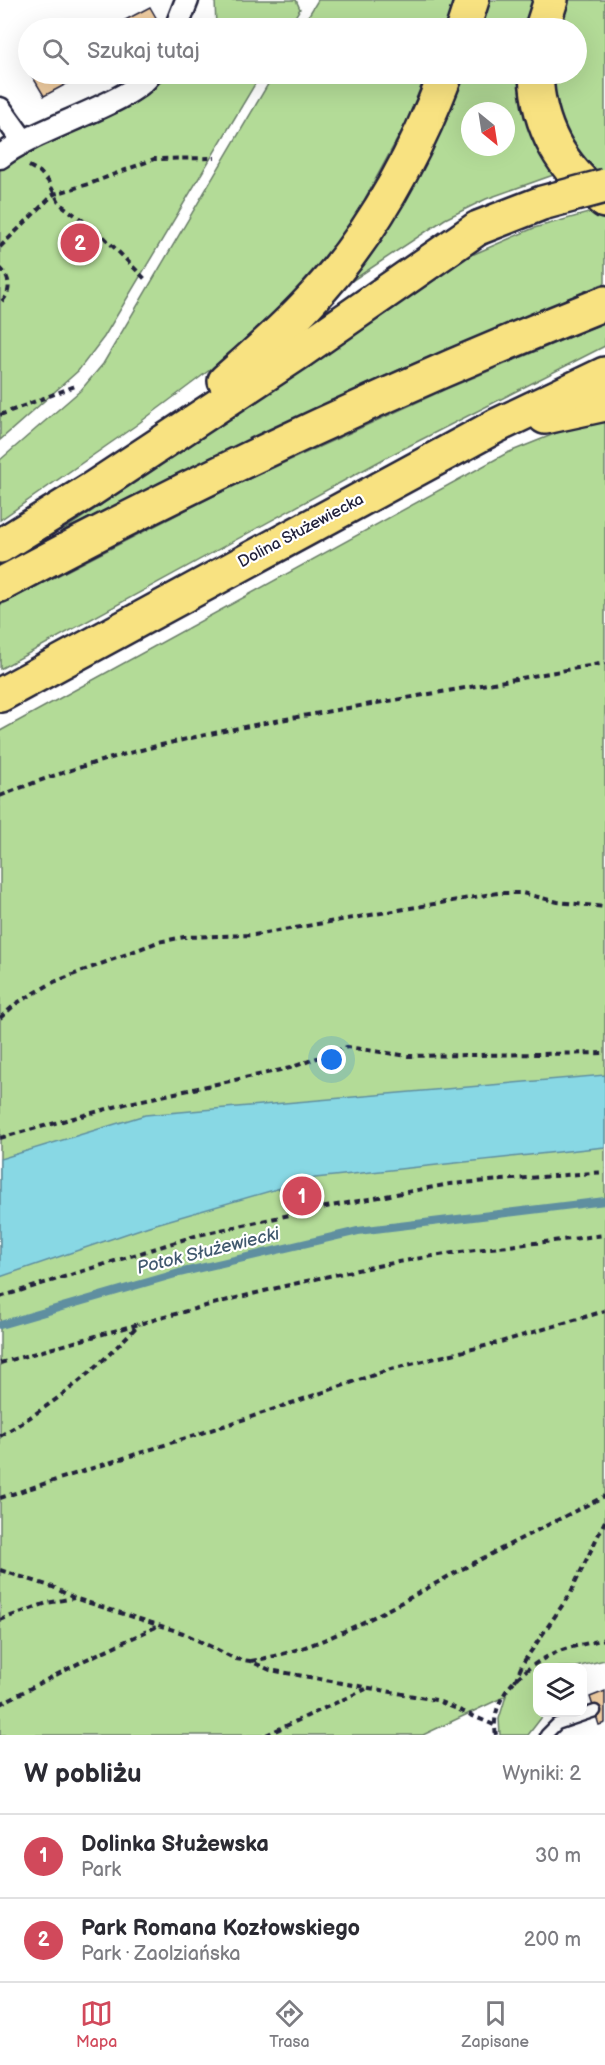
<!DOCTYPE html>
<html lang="pl">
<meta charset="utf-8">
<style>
:root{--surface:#fff;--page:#f2f2f3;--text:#2b2b33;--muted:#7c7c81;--line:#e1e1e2;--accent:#d1495b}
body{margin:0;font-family:"Balsamiq Sans",sans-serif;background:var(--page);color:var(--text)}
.controls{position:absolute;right:18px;bottom:18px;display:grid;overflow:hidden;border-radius:12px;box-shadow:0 6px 24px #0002}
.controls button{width:54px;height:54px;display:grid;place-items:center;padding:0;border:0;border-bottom:2px solid var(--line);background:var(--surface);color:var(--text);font:30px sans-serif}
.compass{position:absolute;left:461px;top:102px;width:54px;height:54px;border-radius:50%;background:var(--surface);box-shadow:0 6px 24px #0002;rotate:150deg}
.you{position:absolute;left:332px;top:1060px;width:21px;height:21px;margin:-15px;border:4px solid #fff;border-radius:50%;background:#1a73e8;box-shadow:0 0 0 9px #1a73e833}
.badge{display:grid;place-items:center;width:39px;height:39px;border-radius:50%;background:var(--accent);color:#fff;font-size:20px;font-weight:700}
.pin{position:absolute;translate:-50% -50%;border:3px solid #fff;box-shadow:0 2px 6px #0006}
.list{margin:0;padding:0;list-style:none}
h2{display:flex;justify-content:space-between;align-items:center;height:78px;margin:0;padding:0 24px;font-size:26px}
h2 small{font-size:20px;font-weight:400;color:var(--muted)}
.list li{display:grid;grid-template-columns:39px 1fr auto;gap:18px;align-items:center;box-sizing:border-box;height:84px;padding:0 24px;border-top:2px solid var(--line)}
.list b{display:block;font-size:22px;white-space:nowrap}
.list p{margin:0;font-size:20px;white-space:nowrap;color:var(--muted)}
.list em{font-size:20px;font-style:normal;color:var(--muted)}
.icon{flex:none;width:33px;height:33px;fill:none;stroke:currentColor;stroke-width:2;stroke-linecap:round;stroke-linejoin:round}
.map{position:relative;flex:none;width:605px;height:1735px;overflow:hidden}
.search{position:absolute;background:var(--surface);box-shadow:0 6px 24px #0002;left:18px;right:18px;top:18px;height:66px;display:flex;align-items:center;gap:15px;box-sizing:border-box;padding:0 21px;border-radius:33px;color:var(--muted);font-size:22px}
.sheet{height:246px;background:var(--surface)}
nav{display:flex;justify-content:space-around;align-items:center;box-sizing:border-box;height:84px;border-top:2px solid var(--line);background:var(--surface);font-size:16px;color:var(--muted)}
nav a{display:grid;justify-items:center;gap:3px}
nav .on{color:var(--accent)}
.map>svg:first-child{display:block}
.green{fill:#b3db97;stroke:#6a7e69;stroke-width:1.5;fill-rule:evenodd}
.water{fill:#88d8e4;stroke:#5f8fa0;stroke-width:1.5}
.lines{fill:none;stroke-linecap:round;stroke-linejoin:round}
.stream{stroke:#5f8fa0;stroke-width:8}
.building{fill:#efcca0;stroke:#22223b;stroke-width:1.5}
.service-casing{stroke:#22223b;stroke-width:15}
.minor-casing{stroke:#22223b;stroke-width:27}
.primary-casing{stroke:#22223b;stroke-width:38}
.path{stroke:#22223b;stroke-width:4;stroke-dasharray:6 4.5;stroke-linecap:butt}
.service{stroke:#fff;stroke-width:10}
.minor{stroke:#fff;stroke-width:22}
.primary{stroke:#f8e281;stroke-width:33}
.primary-bridge-casing{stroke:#22223b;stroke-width:38;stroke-linecap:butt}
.primary-bridge{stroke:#f8e281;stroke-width:33}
.labels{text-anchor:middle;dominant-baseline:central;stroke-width:4.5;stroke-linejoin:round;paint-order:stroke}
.street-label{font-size:16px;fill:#22223b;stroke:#fff}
.water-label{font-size:18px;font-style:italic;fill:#41596e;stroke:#fff}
</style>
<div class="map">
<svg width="605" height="1735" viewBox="0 0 605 1735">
<rect width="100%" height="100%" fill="#fff"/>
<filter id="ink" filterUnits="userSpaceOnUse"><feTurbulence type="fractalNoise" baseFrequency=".0167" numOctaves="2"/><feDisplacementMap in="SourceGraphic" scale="12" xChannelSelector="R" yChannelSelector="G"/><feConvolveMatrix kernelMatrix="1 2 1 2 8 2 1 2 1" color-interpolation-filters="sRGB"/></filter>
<g filter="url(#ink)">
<g class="green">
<path d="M215,0H296L300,9L288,28H216Z"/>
<path d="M318,0H456L444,28H301Z"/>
<path d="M488,0H536L528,28H479Z"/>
<path d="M567,0H605V183C569,155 554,118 551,74H576V28H556Z"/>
<path d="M163,74H261L104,337L78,371L0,440V142L31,150L148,92Z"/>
<path d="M274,74H426L407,121L349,228L289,298L219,363L135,426L0,520V460L81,390L103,364Z"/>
<path d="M464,74H523L559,173L486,199L445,219L347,284C392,219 439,150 464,74ZM470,111H506V147H470Z"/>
<path d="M599,210L605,214V283L396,371L60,532L180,453L315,353L471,250L474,254L534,228Z"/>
<path d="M605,322V346L389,456L0,669V605L233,486L446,389Z"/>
<path d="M605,421V1660L576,1667L538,1668V1712L545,1713L528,1735H500L499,1719L506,1696L423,1735H0V731L507,453L564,430Z"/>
</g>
<path class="water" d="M605,1075V1147L315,1178L149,1226L0,1277V1159L145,1115Z"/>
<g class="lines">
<path class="stream" d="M0,1325L179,1273L358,1231L605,1201"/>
</g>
<g class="building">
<path d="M150,7L162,28H110Z"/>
<path d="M31,74H85L44,96Z"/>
<path d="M605,1691V1723L599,1725L590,1697Z"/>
</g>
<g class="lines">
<defs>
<path id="service" d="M546,1735L557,1724L595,1711"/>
<g id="minor">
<path d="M176,28L187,0"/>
<path d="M0,109L23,141"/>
<path d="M0,157C33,129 132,103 150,74"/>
</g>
<g id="primary">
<path d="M463,28L472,0"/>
<path d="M542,28L551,0"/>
<path d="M536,74C538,127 562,170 605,201"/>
<path d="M225,381C253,356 282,331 308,303C371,238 414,157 446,74"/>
<path d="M545,417L605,404"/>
<path d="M0,546L92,489L301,351L478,228"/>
<path d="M0,585C196,480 398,385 605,303"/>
<path d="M0,695L496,426L605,374"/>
</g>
</defs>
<use href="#service" class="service-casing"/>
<use href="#minor" class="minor-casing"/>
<use href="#primary" class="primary-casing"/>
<g class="path">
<path d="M29,166L40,172L48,181L60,204L100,233L145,279"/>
<path d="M0,247L54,194L89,184L154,159L215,158"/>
<path d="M0,268C11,278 12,293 0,303"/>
<path d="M0,415L75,386"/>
<path d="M0,796C119,747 245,726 371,704C449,691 527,677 605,663"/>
<path d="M0,1018L17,1003L54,982L158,942L184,937L254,935L498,893H522L558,902L605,907"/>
<path d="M0,1138L129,1103L290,1068L347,1047L408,1056L605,1053"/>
<path d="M0,1297L198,1235L326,1207L450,1184L605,1172"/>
<path d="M0,1363C143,1323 286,1280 433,1256C490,1247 548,1242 605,1235"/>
<path d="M0,1436C57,1402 93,1373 139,1324"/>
<path d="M0,1498L248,1418L391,1369L497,1343L605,1311"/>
<path d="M0,1570L53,1587L74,1598L183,1633L236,1659L250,1661L270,1670L436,1700L494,1725"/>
<path d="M0,1620L47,1603L74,1598"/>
<path d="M251,1661C323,1649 387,1610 451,1575C502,1548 553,1522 605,1496"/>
<path d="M515,1681L523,1663L570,1594L605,1521"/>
<path d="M0,1704L85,1660L158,1626"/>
<path d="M266,1735L366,1689"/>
<path d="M496,1735C488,1696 526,1665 559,1651C573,1646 590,1643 605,1639"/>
</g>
<use href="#service" class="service"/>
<use href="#minor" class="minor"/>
<use href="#primary" class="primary"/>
<defs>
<path id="primary-bridge" d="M478,228L542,203L605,186"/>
</defs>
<use href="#primary-bridge" class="primary-bridge-casing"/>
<use href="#primary-bridge" class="primary-bridge"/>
</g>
</g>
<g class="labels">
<g class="street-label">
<text transform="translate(301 531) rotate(-28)">Dolina Służewiecka</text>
</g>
<g class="water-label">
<text transform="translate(208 1251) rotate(-14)">Potok Służewiecki</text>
</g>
</g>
</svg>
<div class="controls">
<button><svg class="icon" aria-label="layers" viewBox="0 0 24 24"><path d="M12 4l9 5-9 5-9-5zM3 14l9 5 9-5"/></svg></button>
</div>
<svg class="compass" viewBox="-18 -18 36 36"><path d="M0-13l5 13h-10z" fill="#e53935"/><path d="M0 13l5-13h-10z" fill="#7c7c81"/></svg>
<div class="you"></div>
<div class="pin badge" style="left:302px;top:1196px">1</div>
<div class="pin badge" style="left:80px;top:243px">2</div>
<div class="search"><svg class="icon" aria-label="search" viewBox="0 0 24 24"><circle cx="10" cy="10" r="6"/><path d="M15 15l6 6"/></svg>Szukaj tutaj</div>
</div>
<section class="sheet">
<h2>W pobliżu<small>Wyniki: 2</small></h2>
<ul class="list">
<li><span class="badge">1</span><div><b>Dolinka Służewska</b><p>Park</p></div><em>30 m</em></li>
<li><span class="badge">2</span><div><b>Park Romana Kozłowskiego</b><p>Park · Zaolziańska</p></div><em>200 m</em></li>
</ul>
</section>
<nav>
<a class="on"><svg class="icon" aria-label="map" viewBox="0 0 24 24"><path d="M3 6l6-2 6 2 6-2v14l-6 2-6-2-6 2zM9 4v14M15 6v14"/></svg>Mapa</a>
<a><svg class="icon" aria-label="directions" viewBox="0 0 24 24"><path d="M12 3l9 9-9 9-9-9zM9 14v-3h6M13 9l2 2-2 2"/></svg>Trasa</a>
<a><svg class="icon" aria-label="saved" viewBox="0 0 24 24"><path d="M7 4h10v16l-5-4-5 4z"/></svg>Zapisane</a>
</nav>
